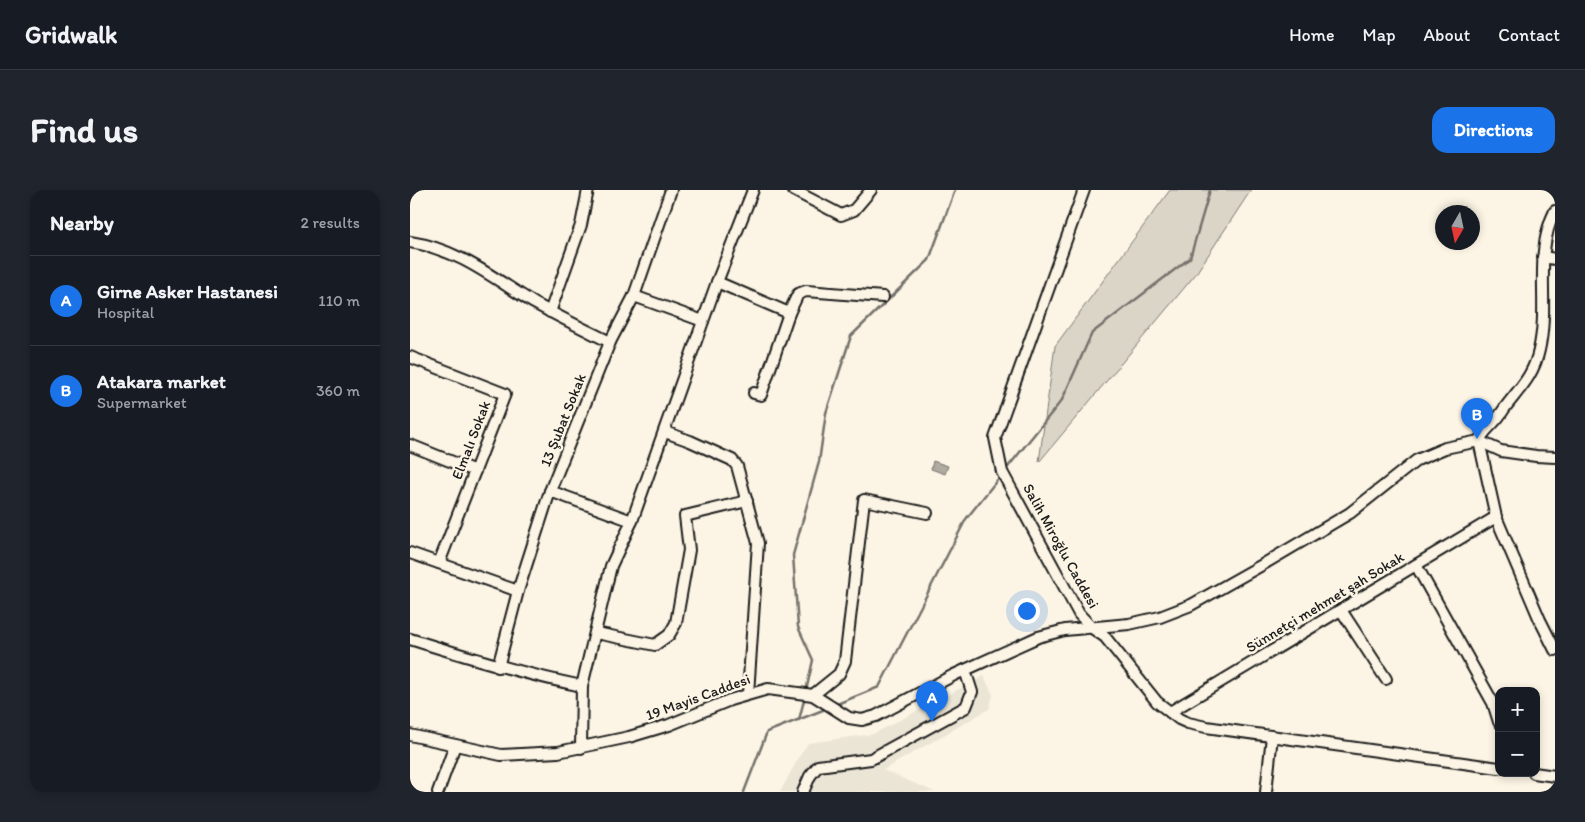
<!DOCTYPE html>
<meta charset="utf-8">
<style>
:root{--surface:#171b24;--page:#20242c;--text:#f1f3f6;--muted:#9ea1a6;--line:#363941;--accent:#1a73e8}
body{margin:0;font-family:Itim,sans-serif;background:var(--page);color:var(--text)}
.controls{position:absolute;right:15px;bottom:15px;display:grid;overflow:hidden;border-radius:10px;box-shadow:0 2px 8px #0003}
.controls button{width:45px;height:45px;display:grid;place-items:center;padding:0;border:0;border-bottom:1px solid var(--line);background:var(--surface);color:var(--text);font:25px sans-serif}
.compass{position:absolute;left:1025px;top:15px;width:45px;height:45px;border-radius:50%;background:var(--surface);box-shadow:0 2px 8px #0003;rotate:189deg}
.you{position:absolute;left:616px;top:420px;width:18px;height:18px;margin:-12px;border:4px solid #fff;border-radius:50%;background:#1a73e8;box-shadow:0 0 0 8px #1a73e833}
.badge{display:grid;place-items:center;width:32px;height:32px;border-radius:50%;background:var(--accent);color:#fff;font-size:16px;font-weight:700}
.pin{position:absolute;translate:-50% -41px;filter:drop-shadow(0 1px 2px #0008)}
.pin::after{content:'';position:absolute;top:26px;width:18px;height:15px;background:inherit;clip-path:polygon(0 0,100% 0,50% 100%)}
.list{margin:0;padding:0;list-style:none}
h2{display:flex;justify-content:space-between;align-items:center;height:65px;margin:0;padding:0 20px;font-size:21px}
h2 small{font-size:16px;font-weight:400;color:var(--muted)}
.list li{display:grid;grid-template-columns:32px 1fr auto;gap:15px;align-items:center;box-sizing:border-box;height:90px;padding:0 20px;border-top:1px solid var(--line)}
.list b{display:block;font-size:19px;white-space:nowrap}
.list p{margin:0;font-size:16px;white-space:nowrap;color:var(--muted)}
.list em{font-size:16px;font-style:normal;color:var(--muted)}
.map{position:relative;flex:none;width:1145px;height:602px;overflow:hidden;border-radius:15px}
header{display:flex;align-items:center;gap:30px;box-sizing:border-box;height:70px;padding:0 25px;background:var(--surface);border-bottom:1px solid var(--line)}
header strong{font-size:24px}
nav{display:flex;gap:28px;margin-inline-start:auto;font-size:18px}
.intro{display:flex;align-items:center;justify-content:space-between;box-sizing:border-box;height:120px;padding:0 30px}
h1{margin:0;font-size:35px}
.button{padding:12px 22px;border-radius:15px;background:var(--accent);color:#fff;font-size:18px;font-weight:700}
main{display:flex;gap:30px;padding:0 30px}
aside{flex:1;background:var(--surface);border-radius:15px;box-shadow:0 2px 8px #0003}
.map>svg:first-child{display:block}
.built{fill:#ebe5d6}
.green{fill:#dbd5c8;stroke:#7c7872}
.water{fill:#b0aba1;stroke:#75726c}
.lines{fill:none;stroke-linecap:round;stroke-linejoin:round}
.stream{stroke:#75726c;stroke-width:2.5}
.street-casing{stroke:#1c1c1c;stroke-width:14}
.street{stroke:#fcf5e5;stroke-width:10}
.labels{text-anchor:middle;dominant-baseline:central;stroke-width:5;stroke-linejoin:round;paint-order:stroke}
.street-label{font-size:15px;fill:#1c1c1c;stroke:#fcf5e5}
</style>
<header>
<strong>Gridwalk</strong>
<nav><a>Home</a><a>Map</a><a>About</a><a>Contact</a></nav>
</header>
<div class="intro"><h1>Find us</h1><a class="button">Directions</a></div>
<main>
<aside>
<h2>Nearby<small>2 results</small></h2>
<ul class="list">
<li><span class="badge">A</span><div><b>Girne Asker Hastanesi</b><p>Hospital</p></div><em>110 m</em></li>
<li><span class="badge">B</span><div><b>Atakara market</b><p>Supermarket</p></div><em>360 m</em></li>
</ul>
</aside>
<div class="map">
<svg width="1145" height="602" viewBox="0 0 1145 602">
<rect width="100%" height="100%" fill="#fcf5e5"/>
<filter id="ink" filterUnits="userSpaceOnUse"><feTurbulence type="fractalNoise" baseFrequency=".02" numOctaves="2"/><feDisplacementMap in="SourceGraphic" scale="10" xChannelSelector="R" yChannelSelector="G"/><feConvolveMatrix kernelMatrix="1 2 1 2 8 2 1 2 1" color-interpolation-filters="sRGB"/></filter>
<g filter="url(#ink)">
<path class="built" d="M574,486L583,505L579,519L473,580L525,602H370L389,567L398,553L463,544Z"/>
<path class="green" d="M760,0H841L785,85L629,272L645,156Z"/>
<path class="water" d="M523,271L538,276L535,284L521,279Z"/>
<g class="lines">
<g class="stream">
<path d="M598,277L652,210L682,143L780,68L800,0"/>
<path d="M396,501L403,470L388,437L383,365L409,272L416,223L441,146L519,70L545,0"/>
<path d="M427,514L469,497L556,329L588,289"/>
<path d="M389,530L395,506"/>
<path d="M334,602L357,542L413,520"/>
</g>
<defs>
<g id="street">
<path d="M383,0L431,25L444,20L461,0"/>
<path d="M674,0L585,248L592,282L669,424L682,438L695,447L747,512L769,529L778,533L796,537L1089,578"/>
<path d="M1145,21C1123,65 1140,113 1129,160C1124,184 1111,197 1097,215C1093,220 1090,226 1085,231C1079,238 1073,242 1069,251L1086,327L1130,430L1145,460"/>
<path d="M0,52C48,59 83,88 124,113C149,127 174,139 200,152"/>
<path d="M1133,67L1145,69"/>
<path d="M307,92L379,123L351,205L344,203"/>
<path d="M224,106L293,131"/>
<path d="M140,122L171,35L178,0"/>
<path d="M379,123L388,104L396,101L473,107"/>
<path d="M0,167L95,204L29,373"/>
<path d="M255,242L280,251L322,270L327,276L348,353L338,504"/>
<path d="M0,255L65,281"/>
<path d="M140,301L222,331"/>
<path d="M0,363L108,401"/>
<path d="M1006,375L1083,513L1089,532"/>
<path d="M931,420L976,489"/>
<path d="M186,443L245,455L259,445L266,433L279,360L275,326L337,311"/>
<path d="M0,449C57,467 113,484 172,496"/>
<path d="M88,477L108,401L140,301L200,152L224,106L261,0"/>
<path d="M403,505L429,484L435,471L454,310L517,323"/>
<path d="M760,522L1086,327"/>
<path d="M0,545L91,565L148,562L219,547L259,535L320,510L358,499L403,505L439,528L452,530L466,526L544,485L628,447L655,440L719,434L750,427L781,415L852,375L940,323L1007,270L1035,258L1069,251L1091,261L1126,266L1145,267"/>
<path d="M171,558L172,496L201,376L222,331L307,92L343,0"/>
<path d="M1124,583L1145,586"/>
<path d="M28,602L45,555"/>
<path d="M393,602L400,586L408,576L461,569L556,517L562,502L555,480"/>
<path d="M856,602L862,546"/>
</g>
</defs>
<use href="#street" class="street-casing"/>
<use href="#street" class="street"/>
</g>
</g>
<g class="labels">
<g class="street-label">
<text transform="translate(153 230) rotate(-68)">13 Şubat Sokak</text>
<text transform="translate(61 250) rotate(-69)">Elmalı Sokak</text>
<text transform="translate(651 356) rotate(61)">Salih Miroğlu Caddesi</text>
<text transform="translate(915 412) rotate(-31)">Sünnetçi mehmet şah Sokak</text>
<text transform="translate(288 507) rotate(-20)">19 Mayis Caddesi</text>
</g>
</g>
</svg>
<div class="controls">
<button>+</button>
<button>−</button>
</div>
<svg class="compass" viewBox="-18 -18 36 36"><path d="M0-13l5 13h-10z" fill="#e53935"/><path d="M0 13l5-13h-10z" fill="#9ea1a6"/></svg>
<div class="you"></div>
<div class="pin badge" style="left:522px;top:532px">A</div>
<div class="pin badge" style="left:1067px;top:249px">B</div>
</div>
</main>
